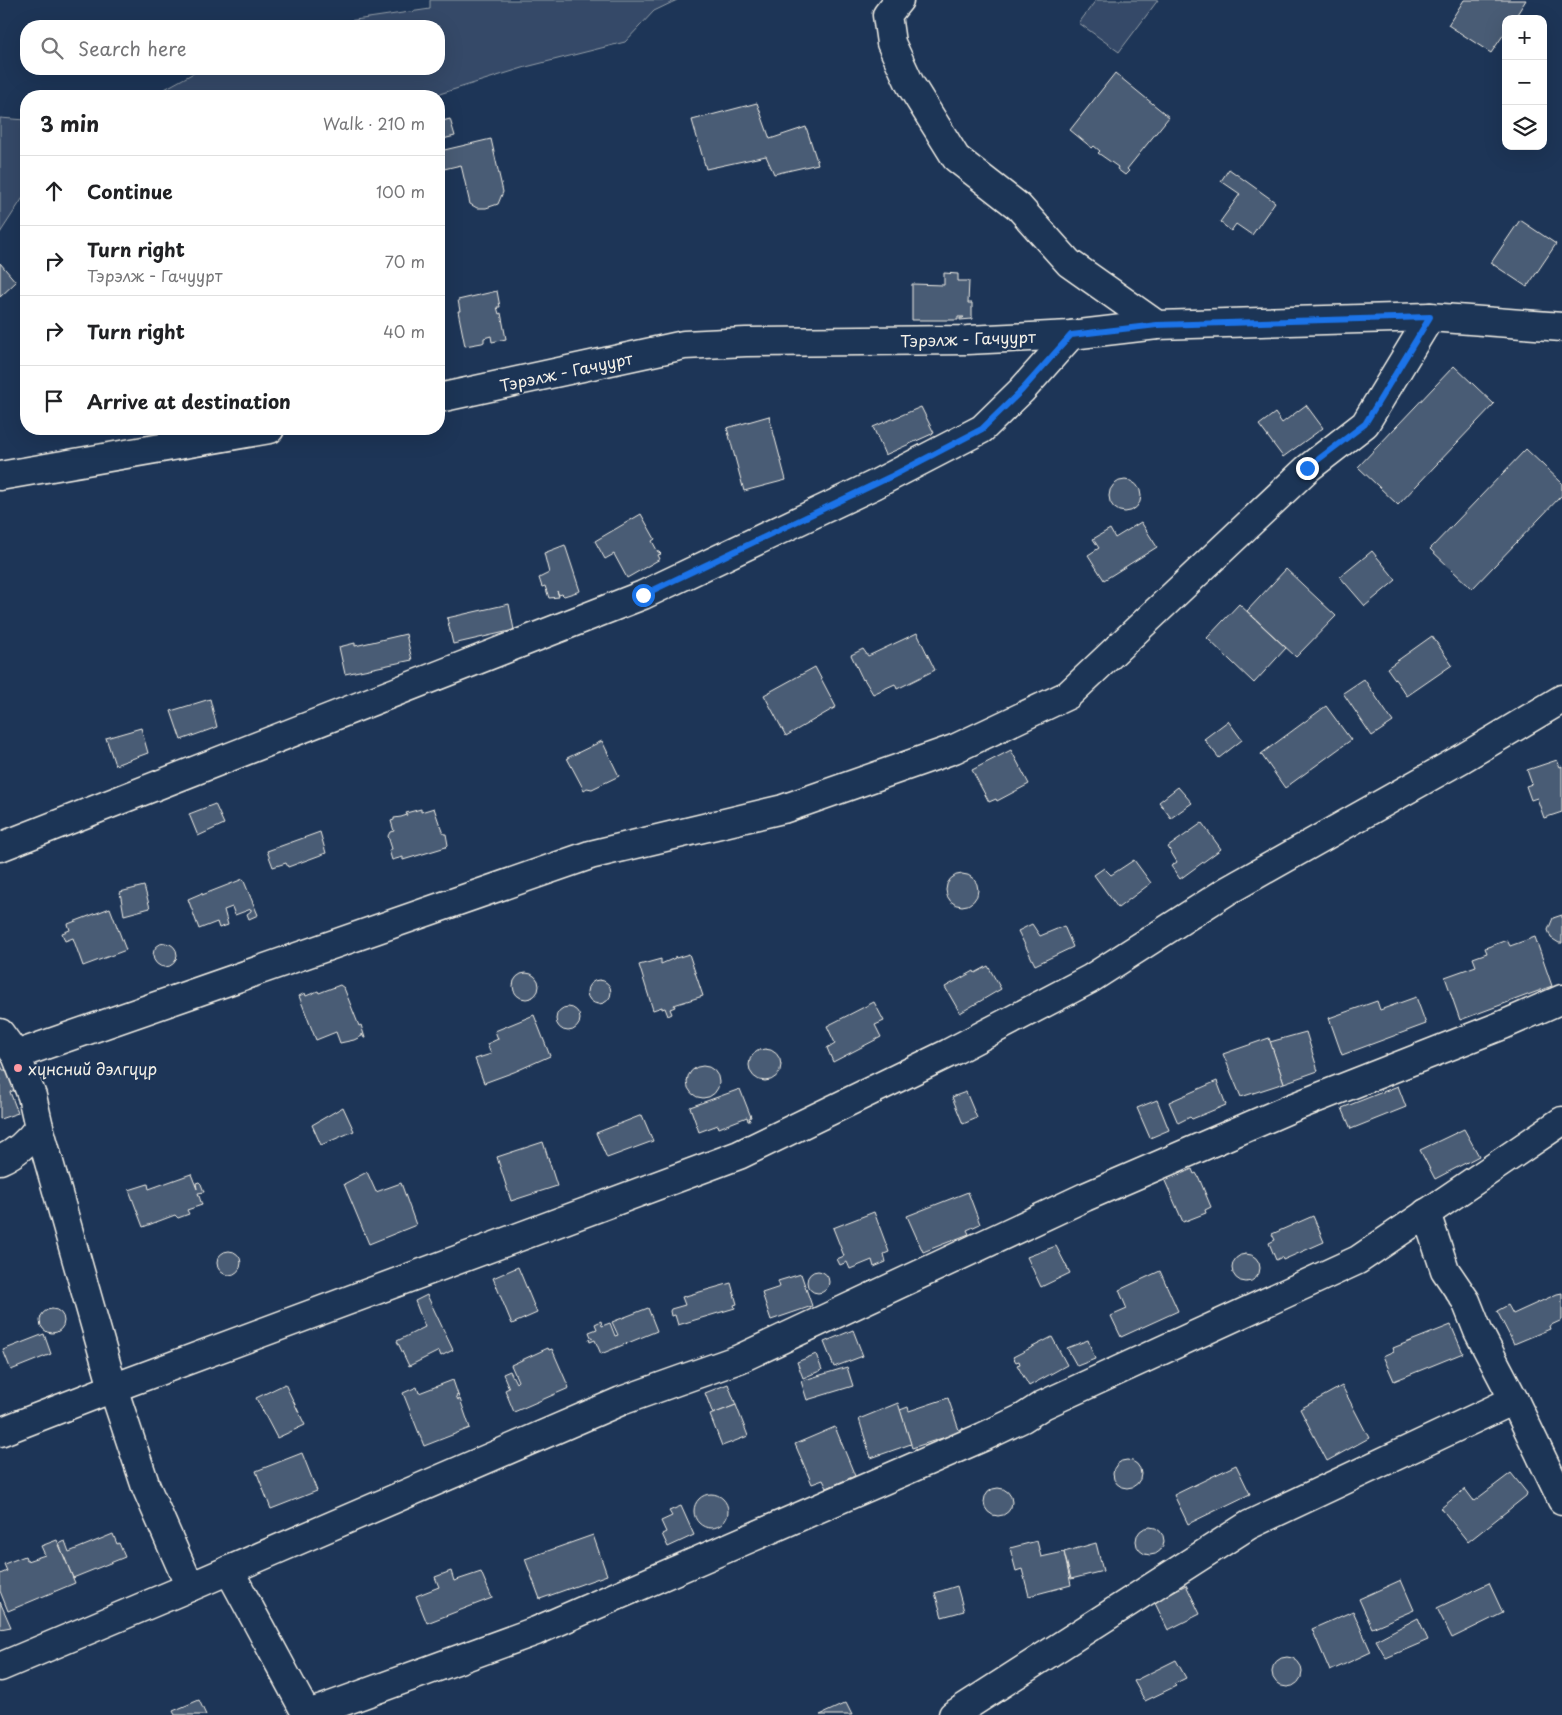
<!DOCTYPE html>
<meta charset="utf-8">
<style>
:root{--surface:#fff;--page:#f2f2f2;--text:#202124;--muted:#757577;--line:#e0e0e0}
body{margin:0;font-family:"Playpen Sans",sans-serif;background:var(--page);color:var(--text)}
.controls{position:absolute;right:15px;top:15px;display:grid;overflow:hidden;border-radius:10px;box-shadow:0 5px 20px #0002}
.controls button{width:45px;height:45px;display:grid;place-items:center;padding:0;border:0;border-bottom:1px solid var(--line);background:var(--surface);color:var(--text);font:25px sans-serif}
.stop{position:absolute;width:15px;height:15px;margin:-11px;border:4px solid #1a73e8;border-radius:50%;background:#fff}
.stop.end{background:#1a73e8;border-color:#fff;box-shadow:0 1px 5px #0008}
.list{margin:0;padding:0;list-style:none}
h2{display:flex;justify-content:space-between;align-items:center;height:65px;margin:0;padding:0 20px;font-size:21px}
h2 small{font-size:16px;font-weight:400;color:var(--muted)}
.list li{display:grid;grid-template-columns:32px 1fr auto;gap:15px;align-items:center;box-sizing:border-box;height:70px;padding:0 20px;border-top:1px solid var(--line)}
.list b{display:block;font-size:19px;white-space:nowrap}
.list p{margin:0;font-size:16px;white-space:nowrap;color:var(--muted)}
.list em{font-size:16px;font-style:normal;color:var(--muted)}
.icon{flex:none;width:28px;height:28px;fill:none;stroke:currentColor;stroke-width:2;stroke-linecap:round;stroke-linejoin:round}
.map{position:relative;flex:none;width:1562px;height:1715px;overflow:hidden}
.search{position:absolute;background:var(--surface);box-shadow:0 5px 20px #0002;left:20px;top:20px;width:425px;height:55px;display:flex;align-items:center;gap:12px;box-sizing:border-box;padding:0 18px;border-radius:20px;color:var(--muted);font-size:19px}
.panel{position:absolute;background:var(--surface);box-shadow:0 5px 20px #0002;left:20px;top:90px;width:425px;height:345px;border-radius:20px}
.map>svg:first-child{display:block}
.green{fill:#354a67;stroke:#949ea8}
.building{fill:#485b74;stroke:#f4f1e8}
.lines{fill:none;stroke-linecap:round;stroke-linejoin:round}
.minor-casing{stroke:#f4f1e8;stroke-width:31}
.major-casing{stroke:#f4f1e8;stroke-width:31}
.minor{stroke:#1d3557;stroke-width:28}
.major{stroke:#1d3557;stroke-width:28}
.route{stroke:#1a73e8;stroke-width:6}
.poi-dot{fill:#ff9aa2;stroke:#1d3557;stroke-width:2}
.labels{text-anchor:middle;dominant-baseline:central;stroke-width:4;stroke-linejoin:round;paint-order:stroke}
.street-label{font-size:16px;fill:#f4f1e8;stroke:#1d3557}
.poi-label{font-size:16px;fill:#f4f1e8;stroke:#1d3557;text-anchor:start}
</style>
<div class="map">
<svg width="1562" height="1715" viewBox="0 0 1562 1715">
<rect width="100%" height="100%" fill="#1d3557"/>
<filter id="ink" filterUnits="userSpaceOnUse"><feTurbulence type="fractalNoise" baseFrequency=".02" numOctaves="2"/><feDisplacementMap in="SourceGraphic" scale="10" xChannelSelector="R" yChannelSelector="G"/><feConvolveMatrix kernelMatrix="1 2 1 2 8 2 1 2 1" color-interpolation-filters="sRGB"/></filter>
<g filter="url(#ink)">
<g class="green">
<path d="M430,0H677L654,11L625,42L526,67L433,96H152L201,69H439V26H328L348,21L430,9Z"/>
<path d="M1096,0H1158L1119,52L1079,23Z"/>
<path d="M0,118L26,120V193L0,233Z"/>
</g>
<g class="building">
<path d="M1464,0H1526L1514,19H1506V31L1491,53L1448,25Z"/>
<path d="M1115,73L1169,117L1127,169L1129,171L1125,175L1117,169L1118,167L1098,153L1100,151L1094,146L1092,148L1070,130Z"/>
<path d="M757,103L770,139L806,127L818,164L774,174L766,156L706,169L692,120Z"/>
<path d="M450,119L455,136L439,140V122Z"/>
<path d="M491,139L503,192L498,204L486,208H477L470,204L461,165L444,169L440,151Z"/>
<path d="M1229,169L1275,202L1252,235L1236,224L1231,231L1220,222L1240,194L1221,181Z"/>
<path d="M1520,220L1556,244L1527,287L1491,263Z"/>
<path d="M0,263L16,282L0,297Z"/>
<path d="M944,273L958,274V281H969L968,303H972V319L960,320V318H963L964,317H958V320H912V284L944,285Z"/>
<path d="M497,291L500,307H497L499,314L501,313L506,339L492,342L491,336L484,338V342L482,343L465,346L458,311H460L458,300Z"/>
<path d="M1454,366L1494,404L1398,505L1358,467Z"/>
<path d="M1306,405L1323,428L1283,457L1259,425L1275,413L1282,423Z"/>
<path d="M921,407L934,433L885,455L873,427Z"/>
<path d="M769,416L786,480L744,491L727,428Z"/>
<path d="M1526,449L1562,483V495L1472,589L1430,549Z"/>
<circle cx="1125" cy="496" r="16"/>
<path d="M641,514L655,539L652,541L658,552H659L661,554L658,555L660,559L627,578L614,554L605,559L595,541Z"/>
<path d="M1141,522L1157,547L1104,580L1088,555L1099,548L1093,539L1110,529L1115,538Z"/>
<path d="M565,545L580,591L564,596L562,594L559,595L557,591L559,597L549,598L545,586L542,587L539,578L549,573L544,553Z"/>
<path d="M1372,551L1396,580L1365,606L1340,577Z"/>
<path d="M1286,569L1336,616L1296,657L1247,611Z"/>
<path d="M509,604L514,630L453,644L447,618Z"/>
<path d="M1239,604L1286,648L1254,683L1207,638Z"/>
<path d="M917,633L935,670L897,689L895,684L873,694L864,679L863,680L851,655L863,649L868,656Z"/>
<path d="M406,634L412,660L345,674L339,647L355,643V646Z"/>
<path d="M1432,636L1452,665L1407,696L1387,668Z"/>
<path d="M815,667L836,707L786,736L764,695Z"/>
<path d="M1364,679L1393,722L1372,736L1343,693Z"/>
<path d="M210,699L217,727L181,740L171,711Z"/>
<path d="M1326,706L1351,740L1285,788L1261,754Z"/>
<path d="M1228,721L1242,740L1219,758L1204,739Z"/>
<path d="M141,728L148,753L115,765L106,738Z"/>
<path d="M602,741L619,776L592,789L587,788L584,790L567,758Z"/>
<path d="M1011,750L1029,784L997,801L996,799L989,802L972,770Z"/>
<path d="M1557,760L1560,767L1562,766V812L1544,818L1537,798L1531,800L1526,786L1532,784L1527,770Z"/>
<path d="M1178,787L1192,803L1171,818L1159,802Z"/>
<path d="M215,804L224,824L198,836L189,814Z"/>
<path d="M434,808L440,826H441L444,834H446L448,845L446,847L403,860V857L392,860L389,850L392,849L388,836L390,832L394,831L391,821L394,820V818L401,817L407,815L406,813L421,809V812Z"/>
<path d="M1202,823L1221,849L1180,879L1171,866L1177,862L1168,847Z"/>
<path d="M320,832L326,853L288,867L286,863L273,867L267,851Z"/>
<path d="M1134,860L1151,883L1118,908L1094,875L1104,868L1111,875Z"/>
<circle cx="962" cy="890" r="16"/>
<path d="M243,879L258,915L249,919L247,914L251,911V909L235,915L232,907L224,910L228,925L219,928L217,922L199,929L188,899L202,893V895Z"/>
<path d="M144,886L150,908L124,915L120,892Z"/>
<path d="M110,908L126,950L83,966L73,938L65,941L62,933L70,930L68,924Z"/>
<path d="M1562,915V943H1559L1551,938L1548,930L1553,918Z"/>
<path d="M1032,924L1040,936L1064,926L1073,947L1035,965L1018,931Z"/>
<path d="M1535,937L1552,986L1460,1020L1445,977L1476,966L1473,958L1487,953L1485,948L1507,940L1510,946Z"/>
<circle cx="165" cy="955" r="12"/>
<path d="M689,954L703,996L674,1005L675,1007L670,1009L672,1014L668,1016L665,1008L662,1009V1007L653,1010L639,965L661,959V964L675,958V956L676,958Z"/>
<path d="M988,966L1001,989L960,1013L945,987L974,971L975,973Z"/>
<circle cx="526" cy="986" r="13"/>
<circle cx="599" cy="992" r="12"/>
<path d="M340,985L344,988L359,1026L361,1025L365,1038H364L362,1034V1036L354,1040L340,1043L336,1032L316,1040L299,996L305,993L306,996L318,991L319,993Z"/>
<path d="M1416,997L1426,1024L1342,1055L1329,1018L1377,1001L1380,1010Z"/>
<path d="M874,1002L884,1021L875,1025L881,1037L833,1062L827,1048L835,1043L827,1026Z"/>
<circle cx="568" cy="1019" r="12"/>
<path d="M534,1015L550,1056L514,1072L484,1083L475,1059L491,1054L487,1044L498,1039L495,1031Z"/>
<path d="M1306,1032L1318,1071L1284,1083L1270,1042Z"/>
<path d="M1269,1038L1284,1083L1241,1097L1223,1054Z"/>
<circle cx="765" cy="1065" r="16"/>
<path d="M0,1063L3,1070H6L7,1072L11,1071L17,1089L10,1092L18,1113L0,1119Z"/>
<circle cx="703" cy="1082" r="16"/>
<path d="M1217,1081L1226,1105L1192,1119L1190,1117L1178,1123L1169,1102Z"/>
<path d="M1398,1086L1406,1107L1351,1129L1342,1108Z"/>
<path d="M740,1089L751,1117L749,1118L750,1121H748L747,1117L719,1128L718,1125L699,1132L690,1107Z"/>
<path d="M966,1092L977,1118L963,1124L952,1097Z"/>
<path d="M1157,1100L1169,1130L1150,1138L1137,1108Z"/>
<path d="M343,1107L354,1131L321,1145L312,1125Z"/>
<path d="M642,1115L653,1141L607,1158L596,1133Z"/>
<path d="M1464,1129L1479,1156L1435,1179L1420,1150Z"/>
<path d="M543,1142L557,1186L511,1201L497,1157Z"/>
<path d="M1192,1169L1194,1174L1196,1173L1199,1178L1211,1207L1205,1210L1206,1213L1183,1222L1165,1181Z"/>
<path d="M367,1172L376,1192L401,1183L416,1225L369,1244L344,1184Z"/>
<path d="M191,1174L197,1189L196,1183L199,1182L201,1184L204,1192L198,1193L202,1205L187,1210L189,1214L178,1218L175,1215L143,1227L129,1190L148,1184L149,1189Z"/>
<path d="M968,1192L980,1224L967,1230L969,1234L923,1252L907,1216Z"/>
<path d="M874,1212L889,1252L884,1254L886,1262L874,1267L872,1260L850,1269L847,1262L840,1265L837,1259L844,1256L833,1228Z"/>
<path d="M1313,1216L1324,1242L1283,1260L1282,1257L1276,1260L1269,1243L1275,1240L1272,1234Z"/>
<path d="M1056,1246L1070,1273L1041,1287L1027,1257Z"/>
<circle cx="229" cy="1263" r="12"/>
<circle cx="1246" cy="1268" r="14"/>
<path d="M518,1267L537,1313L512,1324L493,1278Z"/>
<path d="M1160,1271L1178,1311L1121,1337L1111,1316L1127,1309L1119,1290Z"/>
<circle cx="818" cy="1282" r="11"/>
<path d="M801,1274L812,1306L771,1320L762,1293L780,1287L778,1281Z"/>
<path d="M731,1283L737,1304L734,1305L735,1308L678,1325L675,1315L671,1316L670,1311L671,1309L685,1305L682,1297Z"/>
<path d="M1562,1293V1320L1549,1326L1550,1329L1514,1344L1497,1311L1508,1305L1513,1314L1557,1294Z"/>
<path d="M427,1295L453,1350L441,1356L439,1351L409,1366L397,1341L425,1327L415,1301Z"/>
<path d="M648,1308L657,1331L601,1354L595,1340L590,1342L589,1339L593,1338L591,1337L589,1332L597,1329L595,1324L601,1321L602,1326L610,1323L615,1336L618,1335L612,1322Z"/>
<circle cx="52" cy="1321" r="12"/>
<path d="M1451,1325L1463,1353L1394,1381L1383,1356L1394,1351L1393,1348Z"/>
<path d="M853,1330L863,1356L834,1367L824,1342Z"/>
<path d="M44,1334L51,1354L11,1370L3,1350Z"/>
<path d="M1052,1337L1067,1365L1029,1386L1017,1365L1020,1364L1019,1361L1016,1362L1013,1357Z"/>
<path d="M1088,1340L1095,1359L1077,1366L1067,1348Z"/>
<path d="M548,1348L549,1350L552,1349L569,1388L514,1412L505,1390L509,1388L503,1374L510,1371L516,1383L518,1381L511,1365Z"/>
<path d="M816,1354L822,1370L803,1378L797,1362Z"/>
<path d="M847,1367L853,1386L807,1400L801,1381Z"/>
<path d="M453,1380L459,1398L458,1395L456,1396L458,1400L460,1399L470,1428L424,1446L403,1393L417,1387L419,1393Z"/>
<path d="M285,1384L305,1425L277,1438L256,1398Z"/>
<path d="M728,1384L736,1405L713,1414L705,1393Z"/>
<path d="M1342,1386L1369,1438L1327,1461L1300,1409Z"/>
<path d="M948,1398L959,1430L963,1428L964,1431L912,1448L900,1410L908,1407L909,1411Z"/>
<path d="M898,1403L911,1444L871,1458L859,1419Z"/>
<path d="M736,1405L748,1436L722,1446L710,1415Z"/>
<path d="M835,1427L855,1476L827,1488L823,1480L812,1484L795,1444Z"/>
<path d="M302,1453L317,1491L271,1509L256,1471Z"/>
<circle cx="1127" cy="1474" r="14"/>
<path d="M1236,1465L1250,1494L1188,1524L1174,1495Z"/>
<path d="M1511,1473L1527,1493L1526,1496L1468,1542L1441,1508L1465,1489L1474,1501Z"/>
<circle cx="998" cy="1502" r="14"/>
<circle cx="711" cy="1511" r="17"/>
<path d="M681,1506L694,1535L668,1547L662,1534L666,1532L661,1521L672,1516L669,1511Z"/>
<circle cx="1150" cy="1541" r="14"/>
<path d="M113,1534L117,1544L119,1543L125,1557L73,1578L59,1544L65,1541L69,1552Z"/>
<path d="M593,1535L607,1575L540,1599L525,1559Z"/>
<path d="M57,1540L75,1583L8,1611L0,1591V1574L7,1571L4,1564L25,1556L27,1561L45,1555L41,1546Z"/>
<path d="M1037,1541L1041,1557L1064,1552L1071,1585L1029,1596L1022,1569L1016,1571L1010,1548Z"/>
<path d="M1096,1543L1103,1571L1071,1579L1064,1552Z"/>
<path d="M451,1571L454,1581L481,1572L492,1598L427,1623L416,1596L439,1587L435,1577Z"/>
<path d="M1401,1580L1414,1610L1372,1628L1359,1599Z"/>
<path d="M1489,1583L1503,1613L1452,1638L1437,1608Z"/>
<path d="M1186,1585L1200,1614L1168,1630L1154,1601Z"/>
<path d="M957,1586L964,1611L942,1617L935,1593Z"/>
<path d="M0,1602L11,1627L0,1629Z"/>
<path d="M1353,1611L1371,1652L1330,1671L1312,1629Z"/>
<path d="M1418,1618L1428,1640L1386,1658L1376,1640Z"/>
<circle cx="1287" cy="1672" r="15"/>
<path d="M1176,1660L1186,1678L1174,1684L1176,1686L1145,1701L1134,1681Z"/>
<path d="M199,1700L206,1715H175L173,1711Z"/>
<path d="M846,1703L852,1715H820Z"/>
</g>
<g class="lines">
<defs>
<g id="minor">
<path d="M899,0L887,15L891,43L910,84L956,158L1019,207L1069,263L1157,325"/>
<path d="M0,847L643,595L874,485L982,429L1022,390L1071,335"/>
<path d="M0,1033L16,1055"/>
<path d="M39,1127L113,1388L146,1487L190,1587"/>
<path d="M0,1160C16,1153 29,1141 39,1127L32,1096L16,1055L590,855L783,809L954,749L1068,695L1307,469L1365,424L1430,317"/>
<path d="M1514,1400L1562,1500"/>
<path d="M0,1432L113,1388L739,1155L949,1053L1090,979L1227,891L1463,758L1562,699"/>
<path d="M229,1570L307,1715"/>
<path d="M0,1667L190,1587L621,1401L739,1359L1085,1197L1289,1109L1503,1025L1562,999"/>
<path d="M306,1715L536,1631L983,1437L1023,1418L1043,1405L1358,1260L1562,1121"/>
<path d="M953,1715L1249,1525L1514,1400L1478,1331L1466,1301L1445,1270L1426,1213"/>
</g>
<g id="major">
<path d="M439,398L684,345L746,342L967,340L1071,335L1157,325L1430,317L1562,327"/>
<path d="M0,476L270,429"/>
</g>
</defs>
<use href="#minor" class="minor-casing"/>
<use href="#major" class="major-casing"/>
<use href="#minor" class="minor"/>
<use href="#major" class="major"/>
</g>
</g>
<g class="lines" filter="url(#ink)">
<path class="route" d="M643,595L892,476L982,429L1022,390L1071,335L1157,325L1430,317L1365,424L1307,468"/>
</g>
<circle class="poi-dot" cx="18" cy="1068" r="5"/>
<g class="labels">
<g class="street-label">
<text transform="translate(968 338) rotate(-2)">Тэрэлж - Гачуурт</text>
<text transform="translate(566 371) rotate(-12)">Тэрэлж - Гачуурт</text>
</g>
<g class="poi-label">
<text x="28" y="1068">хүнсний дэлгүүр</text>
</g>
</g>
</svg>
<div class="controls">
<button>+</button>
<button>−</button>
<button><svg class="icon" aria-label="layers" viewBox="0 0 24 24"><path d="M12 4l9 5-9 5-9-5zM3 14l9 5 9-5"/></svg></button>
</div>
<div class="stop" style="left:643px;top:595px"></div>
<div class="stop end" style="left:1307px;top:468px"></div>
<div class="search"><svg class="icon" aria-label="search" viewBox="0 0 24 24"><circle cx="10" cy="10" r="6"/><path d="M15 15l6 6"/></svg>Search here</div>
<section class="panel">
<h2>3 min<small>Walk · 210 m</small></h2>
<ul class="list">
<li><svg class="icon" aria-label="ahead" viewBox="0 0 24 24"><path d="M12 20V5M6 11l6-6 6 6"/></svg><div><b>Continue</b></div><em>100 m</em></li>
<li><svg class="icon" aria-label="right" viewBox="0 0 24 24"><path d="M7 20v-9h11M14 6l5 5-5 5"/></svg><div><b>Turn right</b><p>Тэрэлж - Гачуурт</p></div><em>70 m</em></li>
<li><svg class="icon" aria-label="right" viewBox="0 0 24 24"><path d="M7 20v-9h11M14 6l5 5-5 5"/></svg><div><b>Turn right</b></div><em>40 m</em></li>
<li><svg class="icon" aria-label="arrive" viewBox="0 0 24 24"><path d="M6 21V4h12l-3 4 3 4H6"/></svg><div><b>Arrive at destination</b></div></li>
</ul>
</section>
</div>
